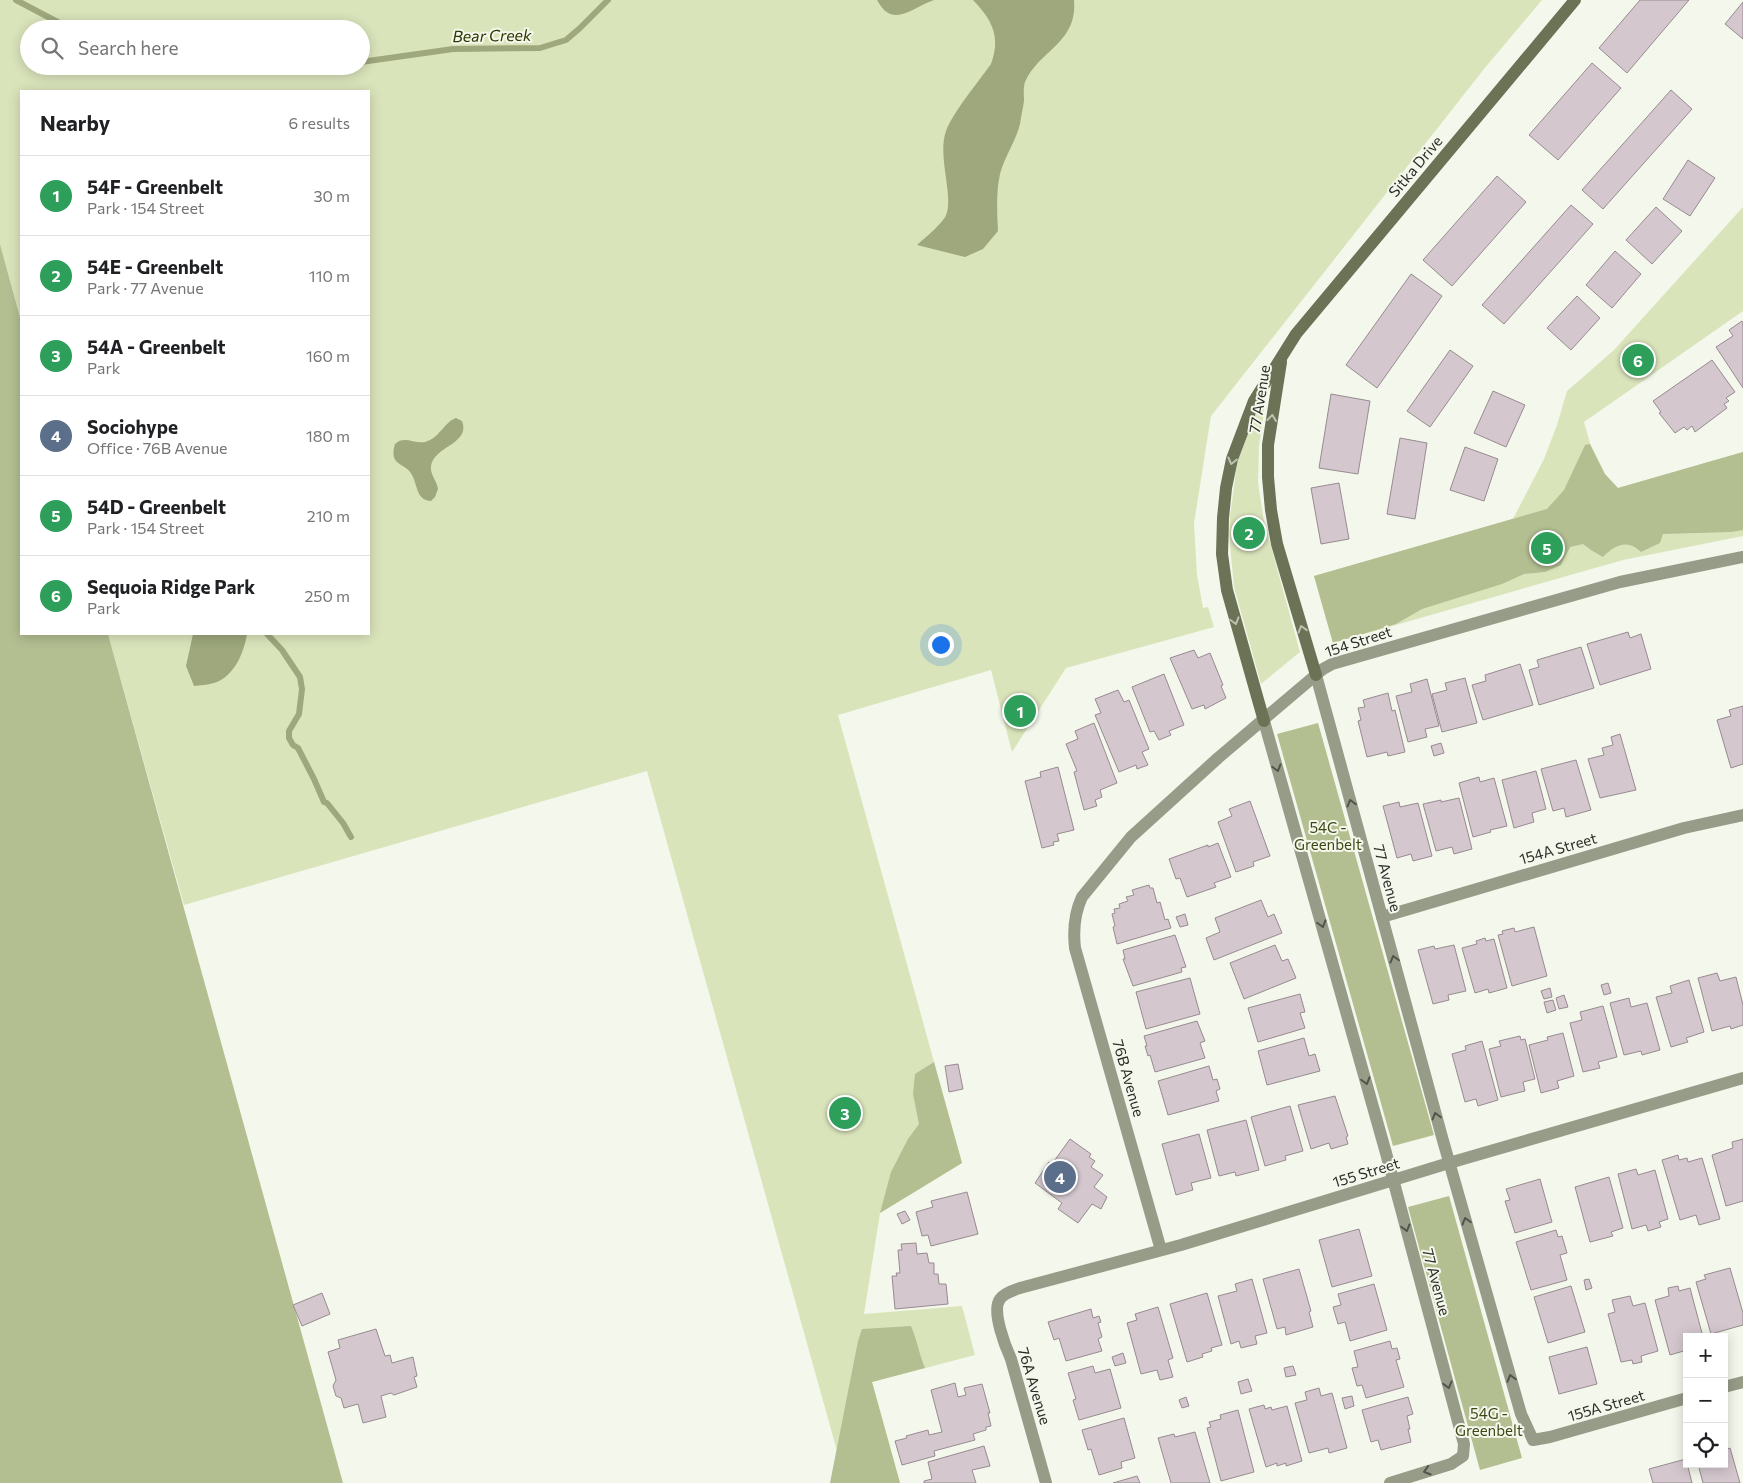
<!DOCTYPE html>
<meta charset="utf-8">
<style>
:root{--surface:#fff;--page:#f6f6f6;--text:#202124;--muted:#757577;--line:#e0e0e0;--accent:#c54897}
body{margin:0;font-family:Commissioner,sans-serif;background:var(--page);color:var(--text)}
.controls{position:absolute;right:15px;bottom:15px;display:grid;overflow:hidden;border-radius:0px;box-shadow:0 2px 12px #0003}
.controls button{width:45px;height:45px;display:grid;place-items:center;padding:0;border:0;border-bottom:1px solid var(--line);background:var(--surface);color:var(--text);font:25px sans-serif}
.you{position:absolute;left:940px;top:644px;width:18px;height:18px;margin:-12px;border:4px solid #fff;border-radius:50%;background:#1a73e8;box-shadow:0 0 0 8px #1a73e833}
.badge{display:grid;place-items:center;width:32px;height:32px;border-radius:50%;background:var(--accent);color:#fff;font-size:16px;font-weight:700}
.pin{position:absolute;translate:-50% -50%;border:2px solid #fff;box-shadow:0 1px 5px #0006}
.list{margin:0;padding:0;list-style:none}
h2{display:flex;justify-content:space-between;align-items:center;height:65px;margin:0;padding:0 20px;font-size:21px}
h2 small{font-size:16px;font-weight:400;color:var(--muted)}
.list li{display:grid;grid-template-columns:32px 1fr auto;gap:15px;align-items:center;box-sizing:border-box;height:80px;padding:0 20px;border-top:1px solid var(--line)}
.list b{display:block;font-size:19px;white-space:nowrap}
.list p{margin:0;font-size:16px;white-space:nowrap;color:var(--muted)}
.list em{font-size:16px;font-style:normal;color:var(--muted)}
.icon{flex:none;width:28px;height:28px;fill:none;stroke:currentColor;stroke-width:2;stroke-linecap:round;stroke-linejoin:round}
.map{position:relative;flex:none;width:1743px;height:1483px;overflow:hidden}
.search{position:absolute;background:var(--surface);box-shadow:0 2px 12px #0003;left:20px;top:20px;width:350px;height:55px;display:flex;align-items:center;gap:12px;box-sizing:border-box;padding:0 18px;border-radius:28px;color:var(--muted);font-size:19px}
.panel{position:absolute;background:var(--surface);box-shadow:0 2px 12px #0003;left:20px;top:90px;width:350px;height:545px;border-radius:0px}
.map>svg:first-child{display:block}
.green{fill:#dae4bb;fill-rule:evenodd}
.forest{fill:#b3be91}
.water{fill:#9ea87c}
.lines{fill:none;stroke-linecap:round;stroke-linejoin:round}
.stream{stroke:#9ea87c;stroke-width:6}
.building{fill:#d4c8ce;stroke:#978b91}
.street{stroke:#979c89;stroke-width:12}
.secondary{stroke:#6b7256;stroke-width:12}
.oneway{stroke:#bdc2af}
.oneway2{stroke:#51544a}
.labels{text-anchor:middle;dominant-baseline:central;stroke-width:4;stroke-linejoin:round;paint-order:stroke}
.street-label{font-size:15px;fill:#2c2d28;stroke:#f4f7eb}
.park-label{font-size:15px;fill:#3e4714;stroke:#f4f7eb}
.water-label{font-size:16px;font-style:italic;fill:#2e3700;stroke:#f4f7eb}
</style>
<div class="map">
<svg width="1743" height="1483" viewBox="0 0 1743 1483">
<rect width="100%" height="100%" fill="#f4f7eb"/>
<g class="green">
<path d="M0,0H1542L1484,69L1211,416L1194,523L1197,575L1203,608L1208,607L1214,627L1066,668L1012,752L991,670L838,715L962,1163L880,1213L864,1314L962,1306L975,1355L872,1382L900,1483H846L647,771L184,905L108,634H369V91H21V321L0,244ZM29,29H361V66H29Z"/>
<path d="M1743,207V311L1584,422L1604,492L1743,452V536L1623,560L1333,643L1314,576L1513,519L1544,459L1557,425L1567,391L1613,351Z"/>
<path d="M1263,401L1265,404L1259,446L1258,483L1264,521L1300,652L1261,684L1234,587L1230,545V517L1237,463L1260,402Z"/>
</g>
<g class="forest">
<path d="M0,244L21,321V634H108L343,1483H0Z"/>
<path d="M1590,444L1605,474L1618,488L1743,452V530L1731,532L1663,534L1660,543L1641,552C1628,539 1615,544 1603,557L1591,550L1583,544L1570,547L1561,565L1545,572L1524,574L1502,584L1422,609L1396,624L1333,643L1314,576L1547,509L1564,490L1585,445Z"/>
<path d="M1318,723L1434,1135L1393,1146L1277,734Z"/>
<path d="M934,1062L962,1163L880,1213L891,1172L908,1139L919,1124L913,1094L915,1074Z"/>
<path d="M1449,1196L1522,1458L1480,1470L1408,1207Z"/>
<path d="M911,1326C917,1340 919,1354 925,1368L872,1382L900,1483H830L858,1341L862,1329Z"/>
</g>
<g class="water">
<path d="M877,0H934C912,7 893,30 877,0Z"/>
<path d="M973,0H1074C1078,43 1039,50 1025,82C1023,88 1024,95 1024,101C1023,109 1021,116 1020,124C1016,141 1005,156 1000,174C996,192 997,212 998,231L983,249L965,257L917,245C924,239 944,222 946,215C954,196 937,156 946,131C953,112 979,81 991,64C1001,36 992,20 973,0Z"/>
<path d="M456,418L462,421C471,444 434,446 431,466C430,475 437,481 438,489L435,497L431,501C416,500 418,486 412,475C406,462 388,467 395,444C404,435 414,444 425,442C440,438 444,422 456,418Z"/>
<path d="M193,634H247C244,653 234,677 214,683C207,685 200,685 194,686L186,666Z"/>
</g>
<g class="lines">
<g class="stream">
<path d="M16,0L71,29"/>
<path d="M361,62L453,49L540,48L566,40L580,28L608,0"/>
<path d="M226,66L289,68L327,66"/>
<path d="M267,634L282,650L300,677L302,689L299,714L289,731V738L293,745L298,748L314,779L324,802L327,803L343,823L351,837"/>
</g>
</g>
<g class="building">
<path d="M1640,0H1689L1627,73L1599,48Z"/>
<path d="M1743,2V39L1725,24Z"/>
<path d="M1592,63L1621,88L1558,160L1529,135Z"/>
<path d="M1671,90L1692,109L1603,209L1582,190Z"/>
<path d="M1688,160L1715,178L1690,216L1663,199Z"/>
<path d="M1497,176L1526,202L1452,286L1423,260Z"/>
<path d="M1571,205L1593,224L1504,324L1482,305Z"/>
<path d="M1656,207L1682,231L1652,264L1626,240Z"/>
<path d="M1615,251L1641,274L1612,308L1586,285Z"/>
<path d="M1411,274L1442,296L1377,388L1346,365Z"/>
<path d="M1577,296L1600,318L1571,350L1547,328Z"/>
<path d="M1742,321L1743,323V388L1716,347L1733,336L1729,330Z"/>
<path d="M1450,350L1473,366L1430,427L1407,411Z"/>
<path d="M1712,360L1735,392L1726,398L1729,401L1724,404L1727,408L1695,432L1692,426L1687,430L1684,427L1675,433L1659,413L1661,412L1653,401Z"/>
<path d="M1493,391L1525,405L1506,447L1474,433Z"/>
<path d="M1331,394L1370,401L1358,474L1319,468Z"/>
<path d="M1400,438L1427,443L1415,519L1387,514Z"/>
<path d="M1465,447L1498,459L1484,501L1450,490Z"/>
<path d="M1339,483L1349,539L1321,544L1311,488Z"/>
<path d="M1628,632L1630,638L1641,634L1651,669L1600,685L1587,644Z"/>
<path d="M1581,647L1594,688L1539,705L1529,670L1539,667L1537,660Z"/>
<path d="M1194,650L1198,658L1210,653L1223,685L1221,686L1226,698L1205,709L1204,705L1192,709L1170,658Z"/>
<path d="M1520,664L1533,705L1483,720L1472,685L1486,681L1485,675Z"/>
<path d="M1164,674L1184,725L1169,731L1171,735L1159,740L1154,731L1150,732L1132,687Z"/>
<path d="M1465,678L1477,723L1442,732L1432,694L1447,690L1445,683Z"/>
<path d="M1427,679L1439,726L1425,729L1427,737L1408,742L1396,696L1412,692L1410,684Z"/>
<path d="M1118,690L1124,702L1129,700L1149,749L1142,752L1148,765L1137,769L1136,765L1119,772L1095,715L1101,713L1095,699Z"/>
<path d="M1388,693L1392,711L1395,710L1405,752L1388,756L1387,752L1367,757L1358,721L1361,720L1358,708L1365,707L1363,700Z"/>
<path d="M1743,706V764L1731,768L1717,720L1731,716L1729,710Z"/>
<path d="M1094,723L1117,783L1100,790L1102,797L1095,800L1097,806L1084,810L1074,772L1077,771L1066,744L1078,739L1075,731Z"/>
<path d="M1620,734L1636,790L1600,798L1588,759L1604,755L1602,748L1613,745L1611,737Z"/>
<path d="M1441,743L1444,753L1434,756L1431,746Z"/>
<path d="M1576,760L1591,810L1566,817L1564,808L1553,811L1541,769Z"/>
<path d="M1058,767L1074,830L1057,834L1059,841L1053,842L1054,845L1042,848L1025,781L1041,777L1040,772Z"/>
<path d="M1536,771L1546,809L1532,813L1534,822L1514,828L1502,780Z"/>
<path d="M1479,777L1480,782L1494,778L1507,826L1490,830L1491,832L1473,837L1459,783Z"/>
<path d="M1459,798L1472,849L1454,854L1452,847L1436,851L1423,804L1441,800V802Z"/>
<path d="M1250,801L1270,856L1253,862L1254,866L1236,872L1218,822L1232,816L1229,809Z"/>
<path d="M1399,802L1400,807L1418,803L1432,856L1413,861L1411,854L1397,858L1383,806Z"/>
<path d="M1218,843L1231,877L1214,883L1216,887L1187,897L1180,878L1176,879L1169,859L1208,845V847Z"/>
<path d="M1149,885L1150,888H1153L1157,903L1160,902L1165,920L1168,919L1171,928L1117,944L1113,927L1115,926L1112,914L1115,913L1114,909L1120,908L1119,904L1128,901L1126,897L1134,895L1132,890Z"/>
<path d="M1261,900L1268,917L1274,914L1282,933L1214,960L1206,938L1220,932L1215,918Z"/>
<path d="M1185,914L1188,925L1180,927L1176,917Z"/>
<path d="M1534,927L1547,976L1512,986L1498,935L1503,934L1502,931L1514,928L1515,932Z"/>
<path d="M1175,935L1186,967L1181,968L1182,972L1133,986L1123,959H1125L1123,950Z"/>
<path d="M1485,938L1486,941L1494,939L1507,988L1489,993L1488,989L1475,993L1462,948L1477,944L1476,941Z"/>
<path d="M1275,945L1282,961L1288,959L1296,978L1244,999L1230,963Z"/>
<path d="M1454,945L1466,991L1448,995L1449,1000L1433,1004L1418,950L1434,946L1435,949Z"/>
<path d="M1717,973L1720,981L1736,977L1743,1005V1025L1731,1029L1730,1026L1712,1031L1698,978Z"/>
<path d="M1190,978L1200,1014L1146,1029L1136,992Z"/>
<path d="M1689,980L1704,1032L1686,1038L1688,1042L1671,1047L1656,997L1672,993L1670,986Z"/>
<path d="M1608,983L1611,993L1604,995L1601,985Z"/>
<path d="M1550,988L1552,997L1544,999L1541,991Z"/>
<path d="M1300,994L1305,1012L1300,1013L1305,1028L1258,1042L1248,1008Z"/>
<path d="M1564,995L1568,1007L1559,1009L1556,998Z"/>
<path d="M1629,998L1631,1007L1647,1003L1660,1050L1642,1055L1641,1051L1624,1055L1610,1003Z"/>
<path d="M1553,1000L1556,1010L1547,1013L1544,1002Z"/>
<path d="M1603,1006L1617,1057L1598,1062L1600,1068L1583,1072L1570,1023L1582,1020L1580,1012Z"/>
<path d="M1197,1021L1205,1041L1200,1043L1205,1058L1155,1072L1150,1055L1148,1056L1145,1046H1147L1144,1036Z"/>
<path d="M1563,1033L1574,1076L1557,1081L1559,1088L1541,1093L1529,1045L1548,1040L1547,1037Z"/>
<path d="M1520,1036L1521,1040L1525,1039L1535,1079L1523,1082L1525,1091L1501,1097L1489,1049L1501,1046L1499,1041Z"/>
<path d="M1304,1038L1309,1056L1315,1054L1320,1071L1267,1085L1258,1051Z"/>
<path d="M1482,1041L1498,1100L1478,1106L1476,1099L1465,1102L1452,1054L1466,1050L1465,1046Z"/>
<path d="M958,1064L963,1089L949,1092L945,1066Z"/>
<path d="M1209,1066L1213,1080L1217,1079L1220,1089L1216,1091L1219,1101L1168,1115L1158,1081Z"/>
<path d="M1335,1096L1348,1136L1346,1137L1348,1144L1331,1149L1329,1143L1311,1149L1298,1105Z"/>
<path d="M1290,1106L1303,1151L1285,1156L1286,1160L1265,1166L1251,1117Z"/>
<path d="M1246,1120L1259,1170L1236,1176L1235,1172L1219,1176L1207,1130Z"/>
<path d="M1199,1134L1211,1178L1191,1183L1193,1190L1176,1195L1162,1144Z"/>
<path d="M1070,1139L1091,1154L1089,1157L1095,1161L1091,1167L1103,1175L1094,1187L1107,1197L1101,1209L1092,1204L1078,1223L1058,1209L1062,1203L1035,1183L1049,1162L1052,1164Z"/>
<path d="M1743,1139V1201L1726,1206L1712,1155L1733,1148L1732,1142Z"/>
<path d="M1678,1155L1679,1160L1687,1158L1688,1162L1702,1158L1720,1219L1699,1225L1696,1215L1680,1220L1662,1160Z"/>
<path d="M1636,1169L1638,1175L1655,1170L1668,1219L1659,1222L1661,1227L1648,1231L1646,1225L1632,1229L1618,1174Z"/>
<path d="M1609,1177L1623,1228L1611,1232L1613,1236L1590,1242L1575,1187Z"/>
<path d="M1540,1179L1552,1222L1515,1233L1505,1201L1510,1200L1506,1189Z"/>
<path d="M967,1192L978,1234L931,1246L928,1235L922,1236L916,1212L933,1207L931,1201Z"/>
<path d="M905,1211L910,1220L902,1224L897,1214Z"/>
<path d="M1359,1229L1372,1276L1332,1287L1319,1240Z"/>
<path d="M1556,1230L1558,1237L1562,1236L1567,1253L1560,1255L1567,1280L1531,1290L1516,1242Z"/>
<path d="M916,1243L917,1254L927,1253L929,1263H934V1274H938L939,1284H946L948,1304L895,1309L892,1276H897L896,1273H900L898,1250H902L901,1244Z"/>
<path d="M1730,1268L1743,1313V1325L1711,1334L1696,1282L1706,1279L1704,1275Z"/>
<path d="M1299,1269L1311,1311L1309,1312L1313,1327L1286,1335L1285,1327L1277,1329L1263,1279Z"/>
<path d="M1252,1279L1267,1333L1255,1336L1257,1344L1241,1348L1239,1341L1231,1344L1218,1296L1237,1291L1235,1284Z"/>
<path d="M1589,1279L1592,1288L1586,1290L1584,1280Z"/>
<path d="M1374,1284L1387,1330L1350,1341L1345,1322L1338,1324L1333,1307L1341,1305L1338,1294Z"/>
<path d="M1571,1286L1585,1332L1548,1343L1534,1297Z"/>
<path d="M1678,1286L1679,1291L1690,1288L1703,1337H1687V1350L1670,1355L1655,1300L1669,1296L1668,1288Z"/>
<path d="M322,1293L330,1314L302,1326L293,1305Z"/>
<path d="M1207,1293L1222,1345L1211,1348L1212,1351L1202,1354L1203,1357L1187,1362L1170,1304Z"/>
<path d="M1630,1296L1633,1306L1645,1303L1658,1351L1641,1356L1642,1362L1633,1364L1632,1360L1621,1362L1608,1314L1615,1312L1612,1300Z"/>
<path d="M1158,1307L1173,1358L1168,1360L1173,1377L1160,1380L1157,1370L1141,1374L1127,1323L1137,1320L1135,1314Z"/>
<path d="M1091,1309L1093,1318L1099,1316L1101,1322L1098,1323L1102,1337L1098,1339L1102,1351L1066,1361L1059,1338L1054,1340L1048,1322Z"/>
<path d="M376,1329L385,1356L390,1355L392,1363L413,1357L417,1376L414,1377L417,1387L394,1395L391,1393L381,1396L386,1417L363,1423L358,1404L344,1408L341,1398L336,1396L333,1386L336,1380L328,1352L340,1348L338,1340Z"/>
<path d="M1390,1341L1392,1349L1397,1348L1400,1359L1396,1360L1404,1387L1366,1398L1362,1385L1357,1386L1352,1368L1358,1367L1354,1351Z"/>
<path d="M1587,1347L1597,1384L1559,1394L1549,1357Z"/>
<path d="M1123,1353L1126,1363L1115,1366L1112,1357Z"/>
<path d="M1093,1366L1095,1373L1110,1369L1121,1408L1079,1420L1073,1400L1076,1399L1068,1373Z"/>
<path d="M1293,1366L1296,1375L1286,1377L1284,1368Z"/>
<path d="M1248,1379L1252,1391L1241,1394L1238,1382Z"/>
<path d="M955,1383L958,1397L966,1395L964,1388L982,1384L990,1413H988L991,1426L986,1427V1430L973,1434L975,1440L934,1451L935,1456L902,1465L895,1441L907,1438L906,1436L928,1430L929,1435L942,1432L931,1390Z"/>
<path d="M1319,1388L1321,1396L1332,1393L1347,1448L1329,1453L1328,1448L1309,1453L1295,1403L1307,1400L1305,1392Z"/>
<path d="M1352,1396L1354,1406L1345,1409L1342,1398Z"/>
<path d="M1186,1397L1189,1406L1182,1408L1179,1400Z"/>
<path d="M1408,1397L1413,1414L1407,1416L1410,1429H1408L1411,1442L1381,1450L1378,1440L1371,1442L1362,1410Z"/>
<path d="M1264,1405L1265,1409L1271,1407L1272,1410L1287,1406L1302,1461L1286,1466V1463L1277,1466V1463L1266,1467L1249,1409Z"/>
<path d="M1238,1410L1254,1472L1221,1481L1207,1428L1211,1427L1209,1422L1221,1419L1220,1415Z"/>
<path d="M1124,1418L1135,1458L1121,1462L1122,1468L1099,1475L1091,1449L1088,1450L1082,1430Z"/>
<path d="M1195,1432L1210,1483H1171L1158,1438L1174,1434L1175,1437Z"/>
<path d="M984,1446L990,1466L972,1470L976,1483H924V1481L932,1479L928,1462Z"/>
<path d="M1730,1448L1740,1483H1703L1698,1464H1724V1450Z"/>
<path d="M1686,1459L1692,1483H1653L1649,1469Z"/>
<path d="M1137,1476L1140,1483H1113Z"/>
</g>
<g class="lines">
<g class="street">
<path d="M1316,675L1442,1137L1521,1414L1533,1440L1550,1437L1687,1398"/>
<path d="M1264,721L1386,1153L1464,1444L1463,1456L1451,1464L1390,1483"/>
<path d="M1382,917L1684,828L1743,815"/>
<path d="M1161,1250L1075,948C1073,930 1074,914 1082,897L1131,837L1218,758L1323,669L1332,664L1620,582L1743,557"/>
<path d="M1724,1387L1743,1382"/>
<path d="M1046,1483L1011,1359C1006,1348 991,1311 1000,1299C1004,1293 1014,1290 1020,1288L1181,1245L1449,1163L1743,1078"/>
</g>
<g class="secondary">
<path d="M1281,362L1268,445V477L1271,510L1277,544L1316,675"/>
<path d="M1264,721L1227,590L1222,554L1223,518L1226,488L1232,459L1254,401L1296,334L1575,0"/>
</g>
</g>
<defs><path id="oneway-chevron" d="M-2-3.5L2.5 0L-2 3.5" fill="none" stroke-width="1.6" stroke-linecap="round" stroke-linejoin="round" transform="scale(1.25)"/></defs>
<g class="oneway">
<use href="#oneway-chevron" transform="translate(1272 418) rotate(-83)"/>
<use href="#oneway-chevron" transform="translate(1232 461) rotate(104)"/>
<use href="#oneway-chevron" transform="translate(1235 621) rotate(74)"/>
<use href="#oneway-chevron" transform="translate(1302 629) rotate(-107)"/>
</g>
<g class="oneway2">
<use href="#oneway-chevron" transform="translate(1277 768) rotate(74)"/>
<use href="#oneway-chevron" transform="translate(1351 803) rotate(-105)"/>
<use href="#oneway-chevron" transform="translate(1322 924) rotate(74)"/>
<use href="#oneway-chevron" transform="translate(1394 959) rotate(-105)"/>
<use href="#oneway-chevron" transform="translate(1366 1081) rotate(74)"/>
<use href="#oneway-chevron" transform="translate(1436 1116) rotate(-105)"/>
<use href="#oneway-chevron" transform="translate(1466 1221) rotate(-106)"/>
<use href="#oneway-chevron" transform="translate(1406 1228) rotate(75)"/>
<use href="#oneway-chevron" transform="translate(1511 1378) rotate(-106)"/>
<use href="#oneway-chevron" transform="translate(1448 1385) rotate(75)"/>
<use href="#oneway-chevron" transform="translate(1427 1471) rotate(163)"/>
</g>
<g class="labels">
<g class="street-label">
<text transform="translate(1415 166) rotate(-50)">Sitka Drive</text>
<text transform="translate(1259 399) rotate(-81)">77 Avenue</text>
<text transform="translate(1358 641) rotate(-18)">154 Street</text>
<text transform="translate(1558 848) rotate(-16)">154A Street</text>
<text transform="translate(1388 878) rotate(75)">77 Avenue</text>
<text transform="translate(1129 1078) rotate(74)">76B Avenue</text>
<text transform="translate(1366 1172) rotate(-17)">155 Street</text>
<text transform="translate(1437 1282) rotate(75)">77 Avenue</text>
<text transform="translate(1035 1386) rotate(73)">76A Avenue</text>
<text transform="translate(1606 1405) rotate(-16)">155A Street</text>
</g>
<g class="park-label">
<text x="1328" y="827">54C -<tspan x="1328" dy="17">Greenbelt</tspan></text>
<text x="1489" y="1413">54G -<tspan x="1489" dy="17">Greenbelt</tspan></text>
</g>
<g class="water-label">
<text transform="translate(492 35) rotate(-1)">Bear Creek</text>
</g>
</g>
</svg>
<div class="controls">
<button>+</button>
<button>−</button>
<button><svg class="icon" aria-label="locate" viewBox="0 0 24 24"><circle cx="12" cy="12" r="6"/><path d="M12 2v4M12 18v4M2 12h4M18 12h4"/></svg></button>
</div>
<div class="you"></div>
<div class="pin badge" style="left:1020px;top:711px;background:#2e9e5b">1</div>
<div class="pin badge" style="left:1249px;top:533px;background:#2e9e5b">2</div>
<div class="pin badge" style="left:845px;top:1113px;background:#2e9e5b">3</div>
<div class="pin badge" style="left:1060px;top:1177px;background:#5c6f8a">4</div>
<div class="pin badge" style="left:1547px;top:548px;background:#2e9e5b">5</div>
<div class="pin badge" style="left:1638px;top:360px;background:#2e9e5b">6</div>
<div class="search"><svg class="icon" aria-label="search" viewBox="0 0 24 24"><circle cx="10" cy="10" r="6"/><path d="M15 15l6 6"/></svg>Search here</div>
<section class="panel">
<h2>Nearby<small>6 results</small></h2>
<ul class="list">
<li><span class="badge" style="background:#2e9e5b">1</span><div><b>54F - Greenbelt</b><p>Park · 154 Street</p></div><em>30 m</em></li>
<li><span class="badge" style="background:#2e9e5b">2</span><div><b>54E - Greenbelt</b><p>Park · 77 Avenue</p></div><em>110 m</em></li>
<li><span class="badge" style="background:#2e9e5b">3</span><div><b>54A - Greenbelt</b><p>Park</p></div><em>160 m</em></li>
<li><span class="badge" style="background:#5c6f8a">4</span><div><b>Sociohype</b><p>Office · 76B Avenue</p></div><em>180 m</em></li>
<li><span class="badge" style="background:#2e9e5b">5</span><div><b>54D - Greenbelt</b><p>Park · 154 Street</p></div><em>210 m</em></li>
<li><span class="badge" style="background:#2e9e5b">6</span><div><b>Sequoia Ridge Park</b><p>Park</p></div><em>250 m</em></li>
</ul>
</section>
</div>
